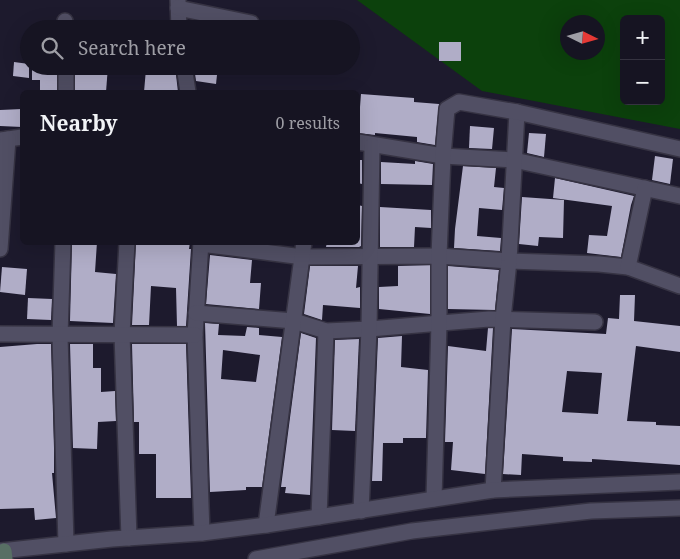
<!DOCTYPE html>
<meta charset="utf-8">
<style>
:root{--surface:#161422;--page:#23212f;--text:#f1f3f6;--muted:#9e9ea5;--line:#353340}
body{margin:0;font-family:"Noto Serif",serif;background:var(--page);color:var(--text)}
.controls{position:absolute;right:15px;top:15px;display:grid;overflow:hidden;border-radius:8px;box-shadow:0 5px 20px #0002}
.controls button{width:45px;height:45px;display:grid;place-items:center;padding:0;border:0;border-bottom:1px solid var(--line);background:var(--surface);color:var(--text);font:25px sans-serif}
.compass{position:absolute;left:560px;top:15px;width:45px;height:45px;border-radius:50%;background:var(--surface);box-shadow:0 5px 20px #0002;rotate:95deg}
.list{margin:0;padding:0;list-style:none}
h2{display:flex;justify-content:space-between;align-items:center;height:65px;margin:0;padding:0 20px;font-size:21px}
h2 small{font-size:16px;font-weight:400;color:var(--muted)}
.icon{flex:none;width:28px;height:28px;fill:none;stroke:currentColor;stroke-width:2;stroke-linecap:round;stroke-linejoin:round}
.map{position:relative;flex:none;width:680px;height:559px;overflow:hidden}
.search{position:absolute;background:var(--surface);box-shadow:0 5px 20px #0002;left:20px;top:20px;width:340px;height:55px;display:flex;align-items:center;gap:12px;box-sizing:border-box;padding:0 18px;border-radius:28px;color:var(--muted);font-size:19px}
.panel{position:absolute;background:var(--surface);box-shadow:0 5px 20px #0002;left:20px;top:90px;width:340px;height:155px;border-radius:8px}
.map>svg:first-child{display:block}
.green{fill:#0c410c;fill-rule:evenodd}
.building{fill:#b0adc7;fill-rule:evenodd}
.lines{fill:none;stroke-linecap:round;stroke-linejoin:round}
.minor-casing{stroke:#363343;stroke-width:18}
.tertiary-casing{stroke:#363343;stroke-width:18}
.secondary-casing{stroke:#363343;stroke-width:18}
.minor{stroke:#514f64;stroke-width:15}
.tertiary{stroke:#514f64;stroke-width:15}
.secondary{stroke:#586f64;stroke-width:15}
</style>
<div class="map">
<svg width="680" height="559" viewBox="0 0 680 559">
<rect width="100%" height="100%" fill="#1d1a2d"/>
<path class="green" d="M357,0H680V129L482,91ZM624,19H661V101H624ZM568,22H598V52H568Z"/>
<g class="building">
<rect x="439" y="42" width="22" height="19"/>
<path d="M14,62L29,64V78L13,76Z"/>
<path d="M32,66H57V92H40V80H32Z"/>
<path d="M75,66H108L106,92L75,91Z"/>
<path d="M150,66H175L178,92H144L146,69H149Z"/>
<path d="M194,66H218L216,84L196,81Z"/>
<path d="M361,94L414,98V102L439,104L435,145L417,142V137L375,133V135L358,133Z"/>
<path d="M22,109V127L0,126V110Z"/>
<path d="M470,126L494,128L492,149L469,148Z"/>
<path d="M529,133L546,134L544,157L527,153Z"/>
<path d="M655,156L673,159L670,184L652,180Z"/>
<path d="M358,160H362V184L358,183Z"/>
<path d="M415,161L433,164L432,185L381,184V162L415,164Z"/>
<path d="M463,166L496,168L494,187L504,188L502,210L479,208L477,236L501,238L500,251L454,248L455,229Z"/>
<path d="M555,178L634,196L631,205L621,257L587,253L589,235L607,236L612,206L553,198Z"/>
<path d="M522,197L564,200L563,238L539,237L538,246L519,244Z"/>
<path d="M358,205L362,206L361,246L359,247H326L327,242H358Z"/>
<path d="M380,207L431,210V228L415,227L414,247H380Z"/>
<path d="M72,242H97L95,272L116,274L113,323L70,321Z"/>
<path d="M136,242H190L189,249H191L186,326H177L176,288L151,286L149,325H132Z"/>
<path d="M210,255L252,260L250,283H261L259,309L206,304Z"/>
<path d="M430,265V314L379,309V287L398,286V266Z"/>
<path d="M310,266H358L356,288L360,287V308L323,305L322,320L304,314Z"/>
<path d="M448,266L499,270L495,310L448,309Z"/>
<path d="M2,267L27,269L25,295L0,292Z"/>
<path d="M620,295H635L634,321L680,326V352L636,346L627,421L656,422V425L680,426V465L592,459V462L563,461V457L522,454L521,475L503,474L512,329L606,334L608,318L619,319ZM567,371L602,373L598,414L562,412Z"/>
<path d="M28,298L52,299L51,320L27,319Z"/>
<path d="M205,323L219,324L218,335L245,336L247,327L259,328V335L282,337L262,487H246V490L210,492ZM223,350L260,355L256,382L221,379Z"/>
<path d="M488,328H493L485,474L451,470L453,442H445L448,346L486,351Z"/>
<path d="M301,333L316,338L310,495L285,493L286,487H281Z"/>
<path d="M402,336L401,367L428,370L426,438H403V443H383L382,481H372L378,338Z"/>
<path d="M359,339L355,431L332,430L335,340Z"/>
<path d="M37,344H51L54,448V473H52L56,518L35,520L34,508L0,509V347Z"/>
<path d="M70,344H93V368H101V392L115,391L116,421L98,422L97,449L73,448Z"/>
<path d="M132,344H186L191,498H156V454H139V422H134Z"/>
</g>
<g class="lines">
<defs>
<g id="minor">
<path d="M178,0L179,29"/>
<path d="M178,8L251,23"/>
<path d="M65,21V29"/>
<path d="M66,66V92"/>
<path d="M184,66L188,92"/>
<path d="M0,140L22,137"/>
<path d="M358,142L443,156L514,160L680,196"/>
<path d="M63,242L60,336L66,544"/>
<path d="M127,242L122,334L129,538"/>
<path d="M201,242L195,335L202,533"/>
<path d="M201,244L303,257L439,256L509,261L599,264L628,267L680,286"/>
<path d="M0,249L8,139"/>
<path d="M628,267L645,188"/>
<path d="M196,313L294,321L326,331L369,329L489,319L595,322"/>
<path d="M0,334L195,335"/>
<path d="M493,490L503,319L509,261L517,112"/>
<path d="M434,499L439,323V256L443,156L447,109L459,102L517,112L680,149"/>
<path d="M361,511L369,329L372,146"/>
<path d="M319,517L326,331"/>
<path d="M266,525L304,242"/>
</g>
<g id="tertiary">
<path d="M0,551L112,539L202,533L266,525L493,490L680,482"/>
<path d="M256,559L412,531L591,511L680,508"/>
</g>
<path id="secondary" d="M4,551L5,559"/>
</defs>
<use href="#minor" class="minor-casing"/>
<use href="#tertiary" class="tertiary-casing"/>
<use href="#secondary" class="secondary-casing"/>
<use href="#minor" class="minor"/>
<use href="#tertiary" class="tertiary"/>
<use href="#secondary" class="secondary"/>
</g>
</svg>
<div class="controls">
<button>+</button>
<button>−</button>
</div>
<svg class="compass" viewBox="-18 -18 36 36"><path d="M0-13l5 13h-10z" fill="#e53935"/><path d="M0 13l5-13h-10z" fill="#9e9ea5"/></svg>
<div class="search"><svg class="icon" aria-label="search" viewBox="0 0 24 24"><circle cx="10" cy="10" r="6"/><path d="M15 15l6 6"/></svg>Search here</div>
<section class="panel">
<h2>Nearby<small>0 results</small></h2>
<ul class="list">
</ul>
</section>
</div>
